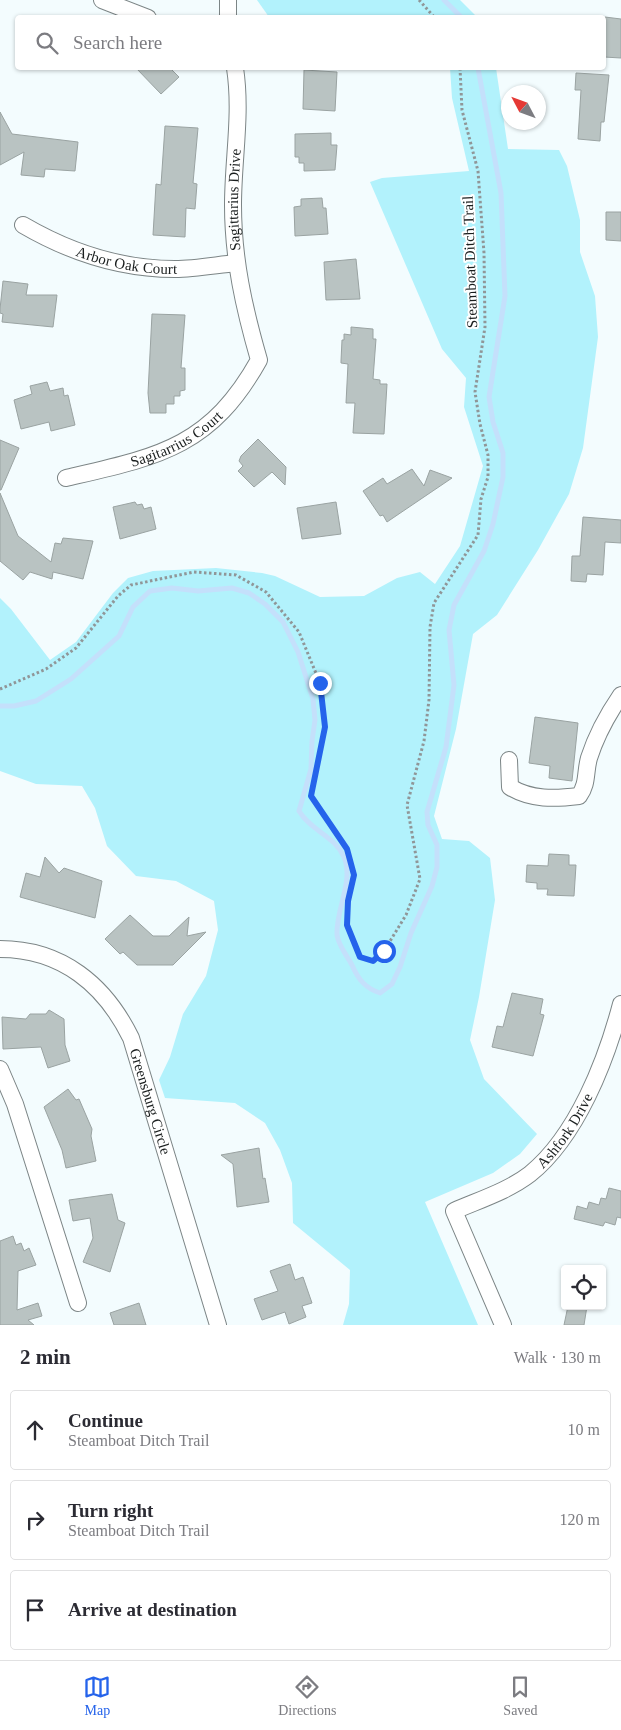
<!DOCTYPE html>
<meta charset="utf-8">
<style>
:root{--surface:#fff;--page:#f2f2f3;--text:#2b2b33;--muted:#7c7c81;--line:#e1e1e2;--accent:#2563eb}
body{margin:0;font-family:Georgia,serif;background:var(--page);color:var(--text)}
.controls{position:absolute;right:15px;bottom:15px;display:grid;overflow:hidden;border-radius:5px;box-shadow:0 1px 4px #0004}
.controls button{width:45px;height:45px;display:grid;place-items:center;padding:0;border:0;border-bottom:1px solid var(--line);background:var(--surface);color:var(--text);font:25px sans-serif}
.compass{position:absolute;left:501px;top:85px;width:45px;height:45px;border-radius:50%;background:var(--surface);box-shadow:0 1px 4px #0004;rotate:311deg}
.stop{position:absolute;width:15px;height:15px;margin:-11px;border:4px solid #2563eb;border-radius:50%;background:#fff}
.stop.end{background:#2563eb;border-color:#fff;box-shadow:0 1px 5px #0008}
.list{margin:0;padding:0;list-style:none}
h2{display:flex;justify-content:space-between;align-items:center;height:65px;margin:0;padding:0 20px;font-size:21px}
h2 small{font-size:16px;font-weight:400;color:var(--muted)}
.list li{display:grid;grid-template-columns:32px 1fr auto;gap:15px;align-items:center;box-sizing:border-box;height:80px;margin:0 10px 10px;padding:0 10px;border:1px solid var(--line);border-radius:5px}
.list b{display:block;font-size:19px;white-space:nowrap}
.list p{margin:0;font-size:16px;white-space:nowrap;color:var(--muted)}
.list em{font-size:16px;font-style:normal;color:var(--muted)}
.icon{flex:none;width:28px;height:28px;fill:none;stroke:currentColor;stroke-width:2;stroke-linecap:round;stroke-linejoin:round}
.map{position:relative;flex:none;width:621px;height:1325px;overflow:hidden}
.search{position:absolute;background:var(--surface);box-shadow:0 1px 4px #0004;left:15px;right:15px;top:15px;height:55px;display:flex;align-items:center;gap:12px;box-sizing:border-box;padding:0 18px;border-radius:5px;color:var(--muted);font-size:19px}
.sheet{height:335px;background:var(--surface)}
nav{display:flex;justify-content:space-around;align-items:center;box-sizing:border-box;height:70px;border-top:1px solid var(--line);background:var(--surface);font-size:14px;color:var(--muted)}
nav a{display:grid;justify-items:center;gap:2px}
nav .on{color:var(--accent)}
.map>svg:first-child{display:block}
.green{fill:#b2f2fc}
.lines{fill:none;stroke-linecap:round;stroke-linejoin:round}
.stream{stroke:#c4e0fb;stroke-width:5}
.building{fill:#b9c3c2;stroke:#9aa3a2}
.minor-casing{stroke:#7c8586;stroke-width:18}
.path{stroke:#909698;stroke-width:3;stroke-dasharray:2.5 2.5;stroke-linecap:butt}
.minor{stroke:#fff;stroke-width:16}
.route{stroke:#2563eb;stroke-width:6}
.labels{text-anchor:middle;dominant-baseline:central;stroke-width:4;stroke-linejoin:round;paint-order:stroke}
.street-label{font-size:15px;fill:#1a1e1e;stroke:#fff}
</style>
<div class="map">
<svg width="621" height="1325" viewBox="0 0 621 1325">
<rect width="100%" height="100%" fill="#f3fcfe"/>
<g class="green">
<path d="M257,0H460L477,17H269Z"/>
<path d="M450,68H496L508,149L559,150L567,166L580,220V252L595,296L598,337L583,448L569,494L538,550L497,615L473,634L456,729L434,816L442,839L469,841L490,858L495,900L479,997L470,1040L484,1079L537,1134L520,1154L493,1173L425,1202L478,1325H343L349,1304L350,1270L293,1223L292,1183L280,1150L265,1123L235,1103L165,1098L159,1080L170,1057L183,1014L206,976L218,930L214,901L176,881L136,876L107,846L95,808L82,786L36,784L0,771V598L11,609L50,660L76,642L113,593L128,578L153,571L216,568L262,573L275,576L320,597L364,596L397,578L420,572L435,584L460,546L483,466L464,407L466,378L442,349L370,182L382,178L469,171L452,98Z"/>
</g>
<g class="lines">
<g class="stream">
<path d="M444,0L462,18"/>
<path d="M0,706H14L36,701L71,679L119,636L133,607L150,591L172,588L198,591L232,588L249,593L265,604L283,622L298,652L313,699L315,720L312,741L311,769L299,811C311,831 335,836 344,857C354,881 336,909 337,934C337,943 347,956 352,965C358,979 365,988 380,993L392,984L400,967L411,933L432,886L437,867V845L428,825L427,812L446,747L454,685L449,630L454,605L484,551L493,524L503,477V453L493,422L489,397L505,296L501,193L478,68"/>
</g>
</g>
<g class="building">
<path d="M605,17L621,19V58L604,57Z"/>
<path d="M136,68H170L179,77L161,94Z"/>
<path d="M304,70L337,72L335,111L303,109Z"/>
<path d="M576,73L609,75L604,122H601L600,141L578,139L581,90H575Z"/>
<path d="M0,112L12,134L78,142L75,171L45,169L44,177L21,175L24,152L0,165Z"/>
<path d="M165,126L198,128L193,183L197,184L195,209L186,208L185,237L153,235L156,184L161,185Z"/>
<path d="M331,133V145H337L335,170L304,171V163H299V157H295V134Z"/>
<path d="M322,198L323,208H326L328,234L295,236L294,207L301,206V199Z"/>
<path d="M606,212H621V241L606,240Z"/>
<path d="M356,259L360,299L326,300L324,262Z"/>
<path d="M3,281L28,284L26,295H57L53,327L2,322L3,314L0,313V309Z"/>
<path d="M152,314L185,315L181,368H185V390L180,391V396H174V404H166V413H150L148,393Z"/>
<path d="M351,327L373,329V339H376L373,379L380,380V384H387L384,434L353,433L355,403H346L348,364L341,363V361L342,340H344V334L351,335Z"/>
<path d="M47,382L50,391L63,388L64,396L68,395L75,425L51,431L49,422L21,429L14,400L32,394L30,386Z"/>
<path d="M258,439L286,467L285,485L272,472L254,487L238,471L243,466L239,461L241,456Z"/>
<path d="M0,440L19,448L1,490H0Z"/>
<path d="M412,469L424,486L430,470L452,478L387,522L383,515L380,516L363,491L383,478L387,484Z"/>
<path d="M0,493L18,536L51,562L55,543L61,544L63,538L93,541L83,579L53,572L52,579L30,572L23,580L0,561Z"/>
<path d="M135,502L137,505L142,504L144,509L151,507L156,529L120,539L113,507Z"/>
<path d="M336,502L341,534L302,539L297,508Z"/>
<path d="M583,517L621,520V543L605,542L603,575L587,574L586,582L571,581L572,556H580Z"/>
<path d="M535,717L578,723L572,781L549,778L550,766L529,763Z"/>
<path d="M549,854L569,855V865H576L574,896L547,895L548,889H537V883L526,882L527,865L548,866Z"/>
<path d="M45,857L59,873L64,868L102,881L95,918L20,897L26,873L40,877Z"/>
<path d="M130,915L153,936H169L189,917L187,936L206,932L173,965H137L123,952L120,954L105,939Z"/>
<path d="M512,993L543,999L540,1014L544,1015L533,1056L492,1047L497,1026L503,1027Z"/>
<path d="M49,1010L64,1019L65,1045L70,1061L48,1068L41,1047L3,1049L2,1017L26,1019L30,1014H46Z"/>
<path d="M68,1089L76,1100L79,1099L92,1129L91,1136L96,1161L66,1168L62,1150L44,1107Z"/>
<path d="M259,1148L263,1179L265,1178L269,1202L237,1207L233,1164L221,1155Z"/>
<path d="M609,1188L621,1191V1218L617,1217L615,1225L605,1222L603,1226L574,1219L577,1206L587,1209L589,1202L599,1205L601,1198L606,1199Z"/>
<path d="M112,1194L118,1220L125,1223L110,1272L83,1262L93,1238L90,1218L73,1221L69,1200Z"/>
<path d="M13,1236L16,1245L21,1243L24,1251L29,1248L36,1265L18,1271L17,1310L38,1303L42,1316L28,1320L34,1325H0V1241Z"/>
<path d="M290,1264L295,1280L303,1277L312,1303L302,1306L306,1317L289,1324L285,1312L262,1320L254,1299L278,1291L270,1271Z"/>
<path d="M139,1303L146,1325H114L110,1313Z"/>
<path d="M568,1306H587L584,1325H564Z"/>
</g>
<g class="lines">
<defs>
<g id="minor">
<path d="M102,0L148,18"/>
<path d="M228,18V0"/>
<path id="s1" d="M23,225C71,253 120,269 175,269C195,269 216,265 236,263"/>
<path id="s2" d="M66,478C157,457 210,448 259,360C244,308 233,259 233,205C233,159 242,114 235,68"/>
<path d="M509,760L510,787C531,800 555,799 579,796C588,784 585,772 589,758C596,736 608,714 621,695"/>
<path id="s3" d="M0,949C62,949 105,985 131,1038L218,1325"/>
<path d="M0,1069L15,1104L78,1303"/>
<path id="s4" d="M503,1325L454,1211C479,1200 508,1191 530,1174C577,1136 606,1061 621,1004"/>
</g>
</defs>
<use href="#minor" class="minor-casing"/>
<g class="path">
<path d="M419,0L435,18"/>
<path d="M0,689L46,669L76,648L118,596L131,585L194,572L236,575L266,592L299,632L320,683L325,727L311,796L347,849L354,875L348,901L347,925L360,957L373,961L384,951L406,915L420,879L407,805L424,741L429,700L430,627L434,603L478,535L481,499L488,477V455L480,424L475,392L485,327L484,253L478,171L462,110L460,68"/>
</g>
<use href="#minor" class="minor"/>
</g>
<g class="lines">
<path class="route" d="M320,683L325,727L311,796L347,849L354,875L348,901L347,925L360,957L373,961L384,951"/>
</g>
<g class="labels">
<g class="street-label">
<text stroke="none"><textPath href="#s2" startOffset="399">Sagittarius Drive</textPath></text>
<text stroke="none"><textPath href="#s1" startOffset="111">Arbor Oak Court</textPath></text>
<text transform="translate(470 262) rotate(-92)">Steamboat Ditch Trail</text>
<text stroke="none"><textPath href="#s2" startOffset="118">Sagitarrius Court</textPath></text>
<text stroke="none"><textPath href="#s3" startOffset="234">Greensburg Circle</textPath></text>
<text stroke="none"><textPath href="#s4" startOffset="265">Ashfork Drive</textPath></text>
</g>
</g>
</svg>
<div class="controls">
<button><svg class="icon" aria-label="locate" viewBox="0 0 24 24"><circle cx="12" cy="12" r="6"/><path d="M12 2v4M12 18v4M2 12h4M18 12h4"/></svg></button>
</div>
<svg class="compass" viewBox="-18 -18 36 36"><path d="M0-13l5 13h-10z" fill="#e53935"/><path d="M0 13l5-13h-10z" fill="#7c7c81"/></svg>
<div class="stop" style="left:384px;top:951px"></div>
<div class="stop end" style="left:320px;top:683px"></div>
<div class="search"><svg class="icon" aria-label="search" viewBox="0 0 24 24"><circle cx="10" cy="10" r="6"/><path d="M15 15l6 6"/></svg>Search here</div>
</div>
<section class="sheet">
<h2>2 min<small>Walk · 130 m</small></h2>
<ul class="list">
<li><svg class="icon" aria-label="ahead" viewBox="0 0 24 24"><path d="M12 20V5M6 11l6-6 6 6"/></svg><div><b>Continue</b><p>Steamboat Ditch Trail</p></div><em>10 m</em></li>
<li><svg class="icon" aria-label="right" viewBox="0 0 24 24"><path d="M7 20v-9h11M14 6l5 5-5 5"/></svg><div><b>Turn right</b><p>Steamboat Ditch Trail</p></div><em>120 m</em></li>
<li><svg class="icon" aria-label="arrive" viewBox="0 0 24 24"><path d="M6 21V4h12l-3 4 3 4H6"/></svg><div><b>Arrive at destination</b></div></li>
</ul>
</section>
<nav>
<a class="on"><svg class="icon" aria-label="map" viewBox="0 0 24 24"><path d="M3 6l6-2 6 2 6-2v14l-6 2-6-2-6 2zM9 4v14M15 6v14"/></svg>Map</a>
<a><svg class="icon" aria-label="directions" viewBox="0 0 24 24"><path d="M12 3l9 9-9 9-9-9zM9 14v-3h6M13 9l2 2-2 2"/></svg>Directions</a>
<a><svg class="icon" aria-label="saved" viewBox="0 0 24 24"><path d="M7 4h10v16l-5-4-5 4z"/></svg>Saved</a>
</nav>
